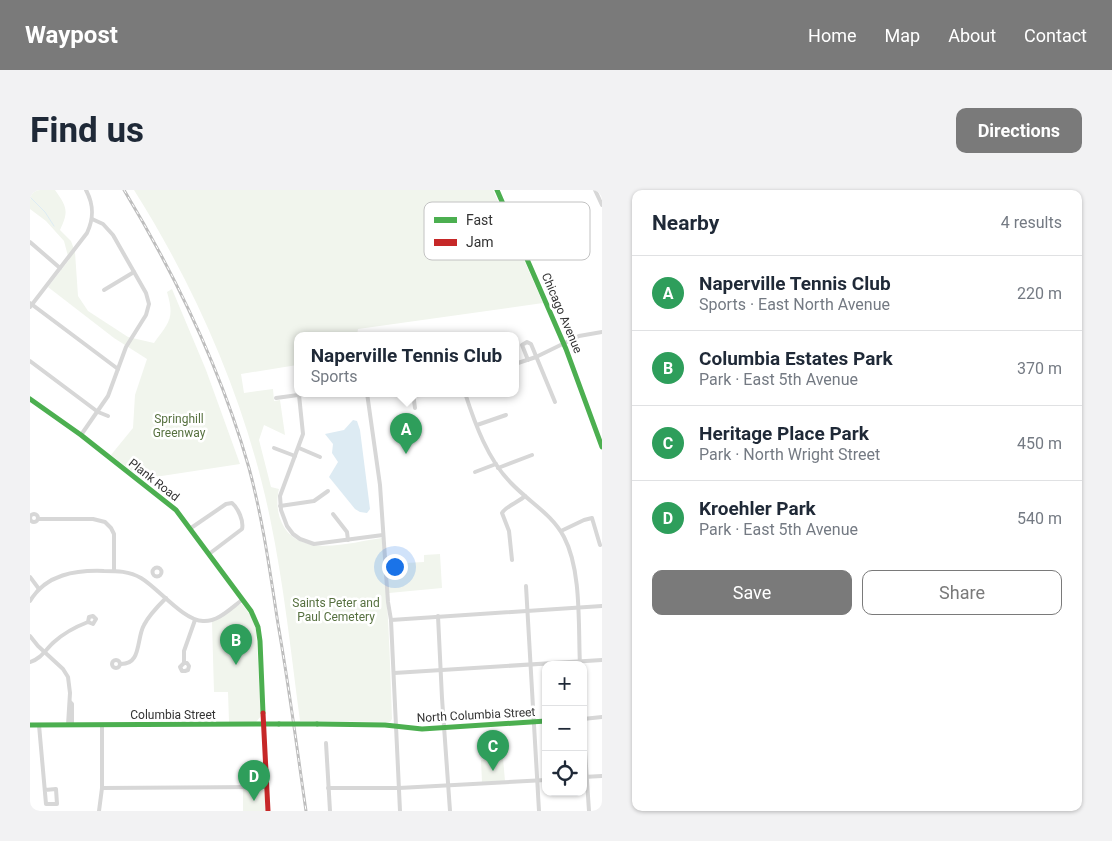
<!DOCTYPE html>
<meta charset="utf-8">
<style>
:root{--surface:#fff;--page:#f2f2f3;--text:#1f2937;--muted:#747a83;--line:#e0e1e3;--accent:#7a7a7a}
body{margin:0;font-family:Roboto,sans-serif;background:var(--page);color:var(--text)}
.controls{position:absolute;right:15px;bottom:15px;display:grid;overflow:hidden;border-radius:10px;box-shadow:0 1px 4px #0004}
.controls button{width:45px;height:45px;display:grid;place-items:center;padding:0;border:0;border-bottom:1px solid var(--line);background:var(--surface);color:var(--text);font:25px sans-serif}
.you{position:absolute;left:364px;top:376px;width:18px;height:18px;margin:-12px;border:4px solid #fff;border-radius:50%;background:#1a73e8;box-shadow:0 0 0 8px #1a73e833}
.badge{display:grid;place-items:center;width:32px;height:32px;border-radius:50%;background:var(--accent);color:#fff;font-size:16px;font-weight:700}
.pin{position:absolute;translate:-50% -41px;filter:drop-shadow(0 1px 2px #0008)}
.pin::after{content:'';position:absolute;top:26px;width:18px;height:15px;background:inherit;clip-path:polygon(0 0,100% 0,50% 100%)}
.popup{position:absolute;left:264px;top:142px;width:225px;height:65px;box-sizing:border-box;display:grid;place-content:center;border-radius:10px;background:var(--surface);filter:drop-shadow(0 1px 4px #0005);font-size:16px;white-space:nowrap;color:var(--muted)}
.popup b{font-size:19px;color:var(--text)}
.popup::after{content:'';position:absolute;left:50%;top:100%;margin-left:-10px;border:10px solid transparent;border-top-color:var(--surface)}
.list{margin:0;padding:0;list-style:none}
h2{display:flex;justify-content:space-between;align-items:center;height:65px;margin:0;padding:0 20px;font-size:21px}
h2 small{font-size:16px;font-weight:400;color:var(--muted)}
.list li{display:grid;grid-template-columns:32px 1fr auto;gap:15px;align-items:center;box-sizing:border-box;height:75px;padding:0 20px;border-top:1px solid var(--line)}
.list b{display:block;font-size:19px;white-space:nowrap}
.list p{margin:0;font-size:16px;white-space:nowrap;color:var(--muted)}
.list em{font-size:16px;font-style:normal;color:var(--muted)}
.actions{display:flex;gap:10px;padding:15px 20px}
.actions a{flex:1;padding:11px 0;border:1px solid var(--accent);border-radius:10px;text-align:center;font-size:18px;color:var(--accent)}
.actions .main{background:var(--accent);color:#fff}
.icon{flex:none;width:28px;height:28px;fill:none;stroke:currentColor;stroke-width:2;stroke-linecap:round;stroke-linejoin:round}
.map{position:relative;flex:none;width:572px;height:621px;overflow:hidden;border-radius:10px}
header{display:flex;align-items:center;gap:30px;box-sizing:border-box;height:70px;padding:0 25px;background:var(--accent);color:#fff}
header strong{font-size:24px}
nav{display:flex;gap:28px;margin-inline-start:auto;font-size:18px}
.intro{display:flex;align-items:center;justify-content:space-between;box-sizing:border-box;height:120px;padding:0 30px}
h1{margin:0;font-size:35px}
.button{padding:12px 22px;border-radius:10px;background:var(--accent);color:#fff;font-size:18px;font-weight:700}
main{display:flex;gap:30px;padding:0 30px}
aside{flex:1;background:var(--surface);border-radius:10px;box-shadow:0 1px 4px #0004}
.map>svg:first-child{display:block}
.green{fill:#f1f5ed}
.water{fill:#ddebf3}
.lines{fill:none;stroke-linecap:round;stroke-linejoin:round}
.stream{stroke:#ddebf3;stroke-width:1}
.street{stroke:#d7d7d7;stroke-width:4}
.fast{stroke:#4caf50;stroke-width:5}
.jam{stroke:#c62828;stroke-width:5}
.rail-casing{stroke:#bebebe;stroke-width:3}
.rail{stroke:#fff;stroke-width:1;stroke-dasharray:4;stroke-linecap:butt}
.fast-bridge{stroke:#4caf50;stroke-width:5}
.labels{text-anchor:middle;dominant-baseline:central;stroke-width:5;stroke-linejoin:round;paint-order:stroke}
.street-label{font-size:12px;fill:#333;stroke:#fff}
.park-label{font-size:12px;fill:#56703f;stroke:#fff}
.key{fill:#fff;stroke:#c2c2c2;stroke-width:1}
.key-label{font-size:14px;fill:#333}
</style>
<header>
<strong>Waypost</strong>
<nav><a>Home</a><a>Map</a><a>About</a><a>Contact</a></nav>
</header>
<div class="intro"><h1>Find us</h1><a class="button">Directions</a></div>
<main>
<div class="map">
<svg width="572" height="621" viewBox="0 0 572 621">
<rect width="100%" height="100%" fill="#fff"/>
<g class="green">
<path d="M0,0H25C37,17 39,21 30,40L41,51L45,62L48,106L58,121L98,147L124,153C139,132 145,129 137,102L142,99L176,180L210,274L112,289L81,265L103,238L105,205L117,169L84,148L18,97L39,70L34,51L16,31L0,19Z"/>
<path d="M104,0H463L513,113L328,139L327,145H267V175L211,184L214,203L243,199L244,211L250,210L255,245L234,235L229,250L241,297L249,299C246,312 247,325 254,337C273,368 322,352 352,348C358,408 360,469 362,529L360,532L270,531C261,463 254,395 240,328C216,212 167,100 104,0Z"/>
<path d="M410,364L412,398L359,403L358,374L394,372V365Z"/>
<path d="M210,414H212L221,426L226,440L231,526L226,532H199L198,502H184L182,432Z"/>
<path d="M473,568L475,591L452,592L451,570Z"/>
<path d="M213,599L234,600L236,621H213Z"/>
</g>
<path class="water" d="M323,230L327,231L330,240L340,319L337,323L330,322L325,319L299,287L308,272L302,263L303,254L295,244L314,240Z"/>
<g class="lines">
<path class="stream" d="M0,7L15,22L24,36"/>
<g class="street">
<path d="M565,0L572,15"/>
<path d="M0,52L30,78"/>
<path d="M74,100L104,82"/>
<path d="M0,113L88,179"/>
<path d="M0,117L57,43C64,28 64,15 56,0"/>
<path d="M498,170L492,155L497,152L501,154L525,212"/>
<path d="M0,171L68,222L78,226"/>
<path d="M485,174L506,167L549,146L572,142"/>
<path d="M337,203L350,295L358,412L361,430L370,621"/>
<path d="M383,203L385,218"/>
<path d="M435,203C445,234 458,270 481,293C499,312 522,324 534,347C552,381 548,437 550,475"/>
<path d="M269,205L273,244L250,306L251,320L257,336L263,344L270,349L284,354L353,345"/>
<path d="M246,208L283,203"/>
<path d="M447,235L476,225"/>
<path d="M51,245L78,206L96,157L116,125L119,114L116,103L83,45L73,34L62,29"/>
<path d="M244,258L265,266"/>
<path d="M269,258L290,267"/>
<path d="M468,278L502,265"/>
<path d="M445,282L466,274"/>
<path d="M250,316L284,311L298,301"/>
<circle cx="4" cy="328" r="4"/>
<path d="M303,324L317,342L318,350"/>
<path d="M9,329H63L75,332L81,338L84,344V381"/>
<path d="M161,338L196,314L202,313C208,318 214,331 212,339L179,364"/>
<path d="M531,341L554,330L562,328L570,355"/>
<path d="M482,370L479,341L472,323C476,316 489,312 495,306"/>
<circle cx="127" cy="382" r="4.5"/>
<path d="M0,387L9,399"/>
<path d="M496,396L509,621"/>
<path d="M0,411C16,384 46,380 74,381C87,381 99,381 111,388C128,398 154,431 173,431C188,432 201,418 212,410"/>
<path d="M408,426L412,508L420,621"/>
<path d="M361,430L572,416"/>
<path d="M0,446L8,456L33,479L38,487L40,503L38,535"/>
<circle cx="86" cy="474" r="4"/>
<path d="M0,472C11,469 16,459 24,452C34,443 45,437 58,432L59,427L63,426L66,429L63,434L58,432"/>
<path d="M154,473H157L159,476L158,480L155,481H152L150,477L154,473V461L165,430"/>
<path d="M90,474C112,475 106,449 114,435C119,425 128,416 136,408"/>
<path d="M364,483L572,470"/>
<path d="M40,512L42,514V535"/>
<path d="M553,529L572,527"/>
<path d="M553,531L559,621"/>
<path d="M9,535L16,614H27L26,599L15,600"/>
<path d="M296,553L300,621"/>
<path d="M553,587L572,586"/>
<path d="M72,598L237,597"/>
<path d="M298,598H369L516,590"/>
<path d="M69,621L72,598V535"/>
</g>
<g class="fast">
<path d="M467,0L536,159L572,257"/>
<path d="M0,209L51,245L146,320L221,421L228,437L230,451L233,523"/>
<path d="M287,534L355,535L392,539L516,531"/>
<path d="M0,535L249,534"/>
</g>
<path class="jam" d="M233,523L238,621"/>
<defs>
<path id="rail" d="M94,0C147,88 191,179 219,278C233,330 240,382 248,434C259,496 267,559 276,621"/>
</defs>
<use href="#rail" class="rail-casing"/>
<use href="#rail" class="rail"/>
<path class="fast-bridge" d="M249,534H287"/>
</g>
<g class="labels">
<g class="street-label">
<text transform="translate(532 123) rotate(67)">Chicago Avenue</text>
<text transform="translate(124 290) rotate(38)">Plank Road</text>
<text x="143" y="525">Columbia Street</text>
<text transform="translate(446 525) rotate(-3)">North Columbia Street</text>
</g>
<g class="park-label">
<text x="149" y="229">Springhill<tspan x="149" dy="14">Greenway</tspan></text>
<text x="306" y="413">Saints Peter and<tspan x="306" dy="14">Paul Cemetery</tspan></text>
</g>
</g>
<rect x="394" y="12" width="166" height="58" rx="8" class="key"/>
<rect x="404" y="27" width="23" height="6" fill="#4caf50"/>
<rect x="404" y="49" width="23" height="7" fill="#c62828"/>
<g class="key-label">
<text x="436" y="35">Fast</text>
<text x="436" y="57">Jam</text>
</g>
</svg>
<div class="controls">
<button>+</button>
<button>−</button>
<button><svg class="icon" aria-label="locate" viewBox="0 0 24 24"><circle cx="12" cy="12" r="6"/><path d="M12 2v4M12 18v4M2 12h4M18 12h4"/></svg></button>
</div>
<div class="you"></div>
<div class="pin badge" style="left:376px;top:264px;background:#2e9e5b">A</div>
<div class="popup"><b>Naperville Tennis Club</b>Sports</div>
<div class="pin badge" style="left:206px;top:475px;background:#2e9e5b">B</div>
<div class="pin badge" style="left:463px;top:581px;background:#2e9e5b">C</div>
<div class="pin badge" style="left:224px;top:611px;background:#2e9e5b">D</div>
</div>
<aside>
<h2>Nearby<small>4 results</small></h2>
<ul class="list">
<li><span class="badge" style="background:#2e9e5b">A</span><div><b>Naperville Tennis Club</b><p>Sports · East North Avenue</p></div><em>220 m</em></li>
<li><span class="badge" style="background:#2e9e5b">B</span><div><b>Columbia Estates Park</b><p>Park · East 5th Avenue</p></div><em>370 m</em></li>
<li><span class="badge" style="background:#2e9e5b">C</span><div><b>Heritage Place Park</b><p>Park · North Wright Street</p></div><em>450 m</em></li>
<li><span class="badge" style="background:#2e9e5b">D</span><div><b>Kroehler Park</b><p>Park · East 5th Avenue</p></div><em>540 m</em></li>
</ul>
<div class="actions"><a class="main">Save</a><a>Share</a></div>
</aside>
</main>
